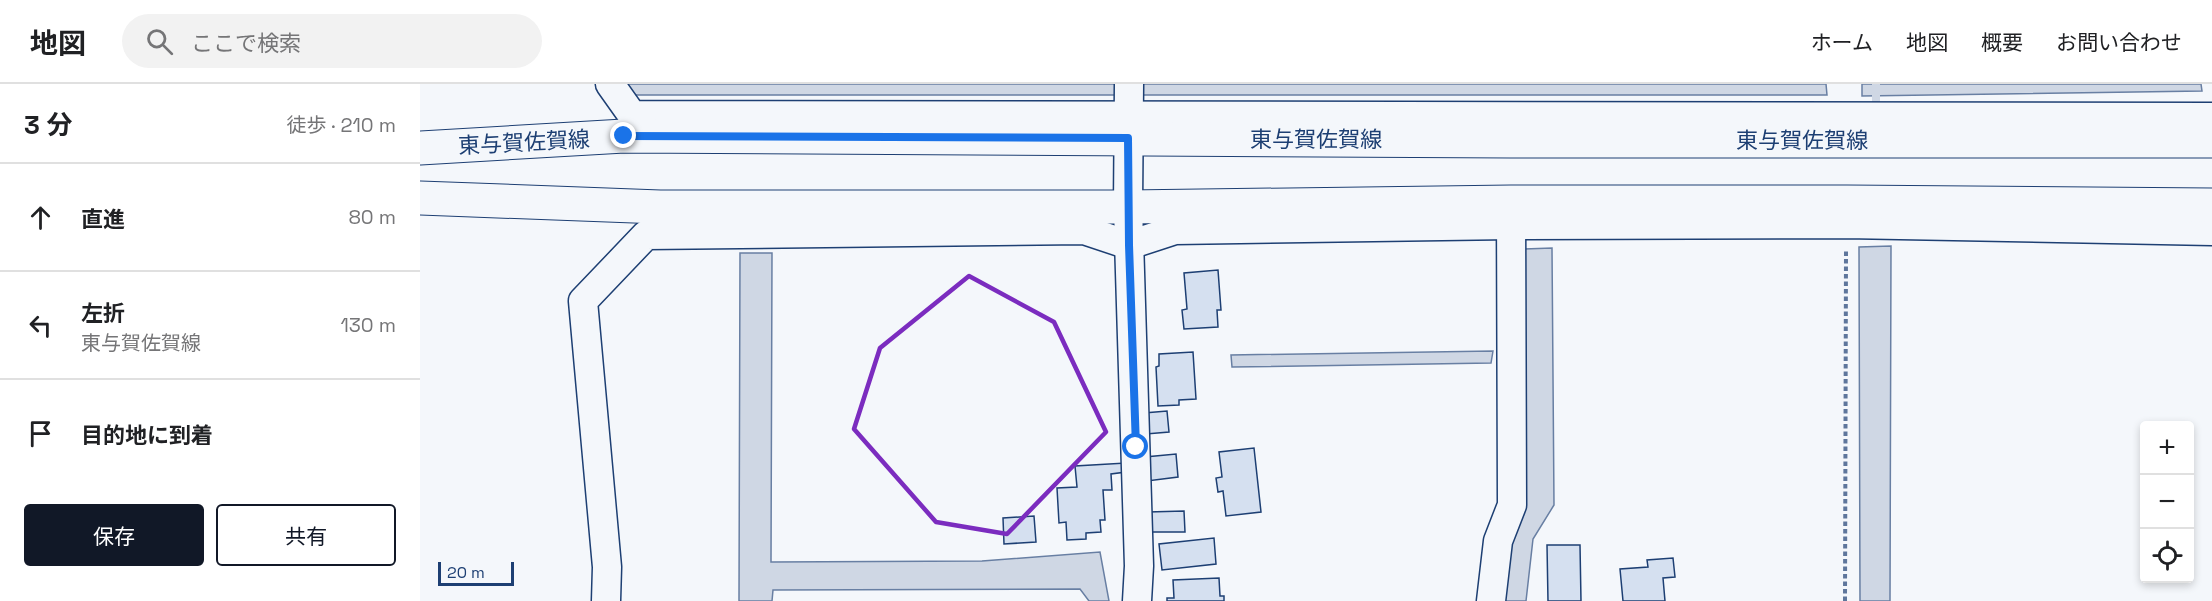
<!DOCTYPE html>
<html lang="ja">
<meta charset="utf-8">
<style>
:root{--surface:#fff;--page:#f2f2f2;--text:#202124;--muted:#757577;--line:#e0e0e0;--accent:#111827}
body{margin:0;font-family:"Space Grotesk","Noto Sans JP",sans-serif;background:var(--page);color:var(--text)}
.controls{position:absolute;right:18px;bottom:18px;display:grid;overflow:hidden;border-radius:6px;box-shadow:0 3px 9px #0003}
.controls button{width:54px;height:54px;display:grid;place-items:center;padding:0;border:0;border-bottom:2px solid var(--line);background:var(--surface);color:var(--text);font:30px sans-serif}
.scale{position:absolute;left:18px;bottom:15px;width:76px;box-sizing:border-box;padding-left:6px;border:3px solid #1d3f73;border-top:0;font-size:16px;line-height:21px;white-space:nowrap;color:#1d3f73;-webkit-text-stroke:4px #f4f7fb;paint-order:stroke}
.stop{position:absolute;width:18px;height:18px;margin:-14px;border:4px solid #1a73e8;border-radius:50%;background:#fff}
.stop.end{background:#1a73e8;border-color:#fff;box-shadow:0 2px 6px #0008}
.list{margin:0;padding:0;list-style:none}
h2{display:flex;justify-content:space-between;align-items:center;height:78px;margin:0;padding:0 24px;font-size:26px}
h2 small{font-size:20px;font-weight:400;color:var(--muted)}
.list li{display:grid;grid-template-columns:39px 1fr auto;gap:18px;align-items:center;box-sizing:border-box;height:108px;padding:0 24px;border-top:2px solid var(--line)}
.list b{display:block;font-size:22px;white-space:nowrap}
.list p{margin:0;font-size:20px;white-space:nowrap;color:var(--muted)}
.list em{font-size:20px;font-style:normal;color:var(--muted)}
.actions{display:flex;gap:12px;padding:18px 24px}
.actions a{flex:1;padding:14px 0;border:2px solid var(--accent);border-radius:6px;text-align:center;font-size:21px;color:var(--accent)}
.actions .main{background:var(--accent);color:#fff}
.icon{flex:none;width:33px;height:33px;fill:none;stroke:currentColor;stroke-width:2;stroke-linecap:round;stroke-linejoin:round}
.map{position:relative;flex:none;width:1792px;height:517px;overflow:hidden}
header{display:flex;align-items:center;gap:36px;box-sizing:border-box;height:84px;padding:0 30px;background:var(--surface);border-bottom:2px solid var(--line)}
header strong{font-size:28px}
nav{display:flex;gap:33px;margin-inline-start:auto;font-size:21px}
.search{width:420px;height:54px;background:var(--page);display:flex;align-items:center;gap:15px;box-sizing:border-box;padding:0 21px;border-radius:33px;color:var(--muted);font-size:22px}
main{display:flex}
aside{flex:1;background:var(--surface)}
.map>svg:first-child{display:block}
.water{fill:#cfd7e4;stroke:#687fa3;stroke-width:1.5}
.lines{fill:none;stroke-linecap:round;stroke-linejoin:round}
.stream{stroke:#cfd7e4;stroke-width:8}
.building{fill:#d5e0f0;stroke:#1d3f73;stroke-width:1.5}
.minor-casing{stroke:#1d3f73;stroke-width:31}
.major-casing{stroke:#1d3f73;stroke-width:35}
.path{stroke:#5e769c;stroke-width:4;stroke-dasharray:4.5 3;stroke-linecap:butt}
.minor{stroke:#f4f7fb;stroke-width:28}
.major{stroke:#f4f7fb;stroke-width:33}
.route{stroke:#1a73e8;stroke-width:8}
.marked{fill:none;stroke:#7b2cbf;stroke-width:4.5;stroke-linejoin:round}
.labels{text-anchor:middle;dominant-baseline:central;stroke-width:4.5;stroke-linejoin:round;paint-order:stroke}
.street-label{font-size:22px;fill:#1d3f73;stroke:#f4f7fb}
</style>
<header>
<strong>地図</strong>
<div class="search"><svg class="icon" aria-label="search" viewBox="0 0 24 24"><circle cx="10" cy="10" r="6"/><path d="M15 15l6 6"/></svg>ここで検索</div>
<nav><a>ホーム</a><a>地図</a><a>概要</a><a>お問い合わせ</a></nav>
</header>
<main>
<aside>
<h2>3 分<small>徒歩 · 210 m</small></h2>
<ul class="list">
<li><svg class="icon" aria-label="ahead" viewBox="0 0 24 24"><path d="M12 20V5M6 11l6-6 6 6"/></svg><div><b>直進</b></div><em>80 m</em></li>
<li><svg class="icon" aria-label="left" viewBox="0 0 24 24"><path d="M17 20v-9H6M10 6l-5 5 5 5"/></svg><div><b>左折</b><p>東与賀佐賀線</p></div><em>130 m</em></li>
<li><svg class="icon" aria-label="arrive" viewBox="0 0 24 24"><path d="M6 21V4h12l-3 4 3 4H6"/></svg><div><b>目的地に到着</b></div></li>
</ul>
<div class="actions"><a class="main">保存</a><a>共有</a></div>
</aside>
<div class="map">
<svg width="1792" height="517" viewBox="0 0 1792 517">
<rect width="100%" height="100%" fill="#f4f7fb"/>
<g class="water">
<path d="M207,0H1406L1407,11H213Z"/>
<path d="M1442,0H1781L1782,7L1442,12Z"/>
<path d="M1471,162L1470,517H1440L1439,163Z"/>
<path d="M1132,164L1134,421L1113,455L1106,517H1084L1102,165Z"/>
<path d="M320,169H352L351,478L562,477L680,468L689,517H669L660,505L353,506L352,517H319Z"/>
<path d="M1073,267L1071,279L812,283L811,271Z"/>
</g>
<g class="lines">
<path class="stream" d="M1456,21V0"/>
</g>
<g class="building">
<path d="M798,186L801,226H797L798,243L764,245L762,226L767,225L764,189Z"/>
<path d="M773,268L776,315L759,316V321L738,322L736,283L739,282V270Z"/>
<path d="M747,327L749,348L726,350L724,329Z"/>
<path d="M834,364L841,428L806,432L803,407L798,408L796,394L802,393L799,368Z"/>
<path d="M756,370L758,393L727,397L725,373Z"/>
<path d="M706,379V388L691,390L692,406H683L685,436H680L681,448L666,449V455L647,456L646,438L639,439L637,404L657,403L655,382Z"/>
<path d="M764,427L765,448H729L728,428Z"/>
<path d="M614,432L616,458L584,460L583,434Z"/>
<path d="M794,454L796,480L742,486L739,460Z"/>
<path d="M1127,461H1160L1161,517H1128Z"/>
<path d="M1253,474L1255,493L1243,494L1245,517H1203L1200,485L1228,483L1227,476Z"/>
<path d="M799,494L800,512H804V517H747V514H754L753,496Z"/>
</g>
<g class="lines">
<defs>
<g id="minor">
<path d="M190,0L212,31L1792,33"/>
<path d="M709,0L708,123L719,482L717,517"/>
<path d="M186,517L187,483L163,217L226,151L664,146L709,161L755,146L1091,141L1426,140L1792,147"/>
<path d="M1071,517L1078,457L1092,421L1091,123"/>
</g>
<g id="major">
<path d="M0,64L204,52L1091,57H1792"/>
<path d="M0,114L240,123H708L1091,118H1427L1792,121"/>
</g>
</defs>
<use href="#minor" class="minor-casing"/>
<use href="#major" class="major-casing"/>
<path class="path" d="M1425,517L1426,167"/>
<use href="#minor" class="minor"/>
<use href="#major" class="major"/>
</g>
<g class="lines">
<path class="route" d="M204,52L708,54L709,161L716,363"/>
</g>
<path class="marked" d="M549,192L634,238L686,348L587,450L516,438L434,345L460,264Z"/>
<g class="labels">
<g class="street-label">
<text x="896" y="55">東与賀佐賀線</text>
<text x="1382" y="56">東与賀佐賀線</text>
<text transform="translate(104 58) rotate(-3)">東与賀佐賀線</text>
</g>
</g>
</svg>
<div class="controls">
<button>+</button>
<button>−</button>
<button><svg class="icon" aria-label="locate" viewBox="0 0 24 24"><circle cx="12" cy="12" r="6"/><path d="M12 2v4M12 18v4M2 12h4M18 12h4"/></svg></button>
</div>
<div class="scale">20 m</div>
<div class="stop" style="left:716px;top:363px"></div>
<div class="stop end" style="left:204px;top:52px"></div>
</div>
</main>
